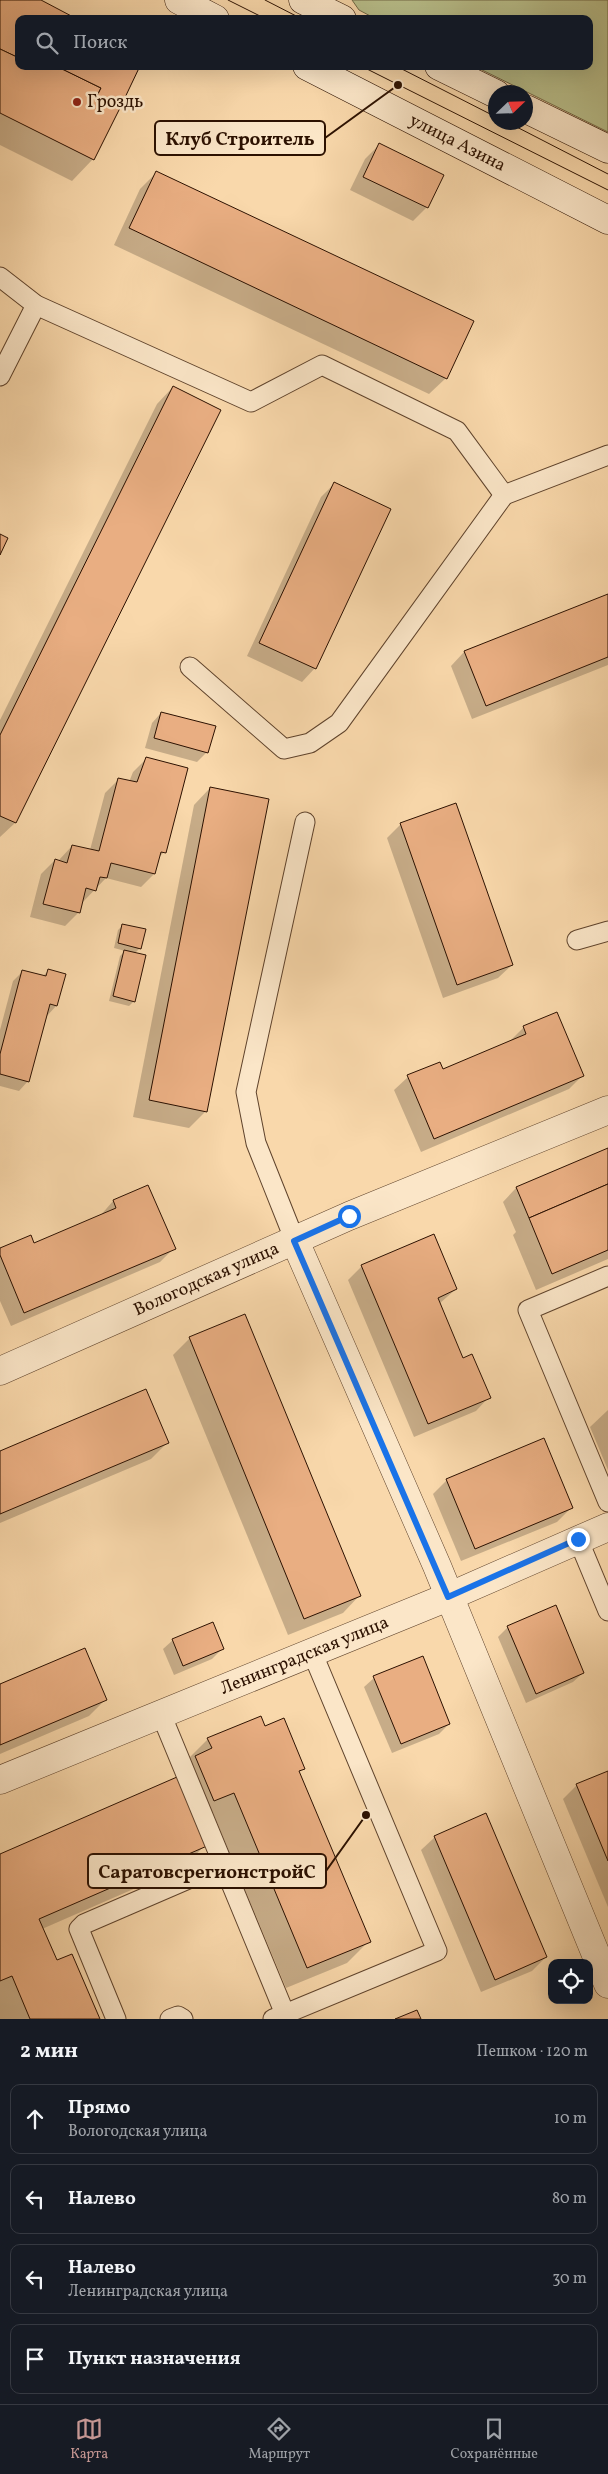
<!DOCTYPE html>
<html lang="ru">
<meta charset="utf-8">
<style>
:root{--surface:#171b24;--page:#20242c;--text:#f1f3f6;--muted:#9ea1a6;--line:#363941;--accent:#c59692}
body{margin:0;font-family:Vollkorn,serif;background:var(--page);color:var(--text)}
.controls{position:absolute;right:15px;bottom:15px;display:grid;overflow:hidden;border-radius:10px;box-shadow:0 5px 20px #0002}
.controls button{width:45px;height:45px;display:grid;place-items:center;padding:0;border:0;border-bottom:1px solid var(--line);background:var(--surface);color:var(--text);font:25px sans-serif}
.compass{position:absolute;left:488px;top:85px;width:45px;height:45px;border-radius:50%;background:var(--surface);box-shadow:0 5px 20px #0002;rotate:67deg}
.stop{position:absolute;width:15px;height:15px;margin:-11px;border:4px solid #1a73e8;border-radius:50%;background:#fff}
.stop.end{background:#1a73e8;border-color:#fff;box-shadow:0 1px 5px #0008}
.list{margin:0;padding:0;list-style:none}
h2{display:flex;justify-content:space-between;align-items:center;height:65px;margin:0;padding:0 20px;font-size:21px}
h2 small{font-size:16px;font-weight:400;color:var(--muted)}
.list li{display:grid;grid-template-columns:32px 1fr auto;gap:15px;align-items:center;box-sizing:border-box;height:70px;margin:0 10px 10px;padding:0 10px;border:1px solid var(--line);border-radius:10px}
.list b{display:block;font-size:19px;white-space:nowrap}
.list p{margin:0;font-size:16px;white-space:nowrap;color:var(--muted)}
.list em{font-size:16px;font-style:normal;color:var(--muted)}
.icon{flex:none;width:28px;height:28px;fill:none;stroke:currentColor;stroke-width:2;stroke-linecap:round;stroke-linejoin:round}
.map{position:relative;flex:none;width:608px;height:2019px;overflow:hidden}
.search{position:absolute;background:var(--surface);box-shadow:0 5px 20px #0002;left:15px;right:15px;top:15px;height:55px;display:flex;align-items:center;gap:12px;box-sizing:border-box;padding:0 18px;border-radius:10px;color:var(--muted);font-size:19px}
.sheet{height:385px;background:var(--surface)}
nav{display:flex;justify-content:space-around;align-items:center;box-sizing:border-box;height:70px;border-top:1px solid var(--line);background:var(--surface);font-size:14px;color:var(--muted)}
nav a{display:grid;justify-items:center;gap:2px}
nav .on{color:var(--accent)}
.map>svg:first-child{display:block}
.green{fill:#b9c08c;stroke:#726846}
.shadow{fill:#0003}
.building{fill:#e9ae82;stroke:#2c1101}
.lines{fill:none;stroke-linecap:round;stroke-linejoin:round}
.lane-casing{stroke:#5f432c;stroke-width:21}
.street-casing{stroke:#5f432c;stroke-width:29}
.secondary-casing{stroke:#2c1101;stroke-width:29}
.lane{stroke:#fbe6c8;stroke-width:19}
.street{stroke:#fbe6c8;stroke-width:28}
.secondary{stroke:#fbe6c8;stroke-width:28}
.tram{stroke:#2c1101;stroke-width:1}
.route{stroke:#1a73e8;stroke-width:6}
.poi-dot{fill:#8f2418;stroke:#fbe6c8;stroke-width:2}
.labels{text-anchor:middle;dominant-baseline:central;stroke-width:5;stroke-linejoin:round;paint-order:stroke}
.poi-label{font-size:18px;fill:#2c1101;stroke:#fbe6c8;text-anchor:start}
.street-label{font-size:18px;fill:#2c1101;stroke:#fbe6c8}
.leader{fill:none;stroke:#2c1101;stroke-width:2}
.callout-dot{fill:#2c1101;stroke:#fbe6c8;stroke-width:2}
.callout{fill:#fbe6c8;stroke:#2c1101;stroke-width:2}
.callout-label{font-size:19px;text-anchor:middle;font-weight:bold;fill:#2c1101}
</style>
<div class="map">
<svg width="608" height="2019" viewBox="0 0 608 2019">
<rect width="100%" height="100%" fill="#f9d8ab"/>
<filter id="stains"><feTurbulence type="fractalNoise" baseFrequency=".004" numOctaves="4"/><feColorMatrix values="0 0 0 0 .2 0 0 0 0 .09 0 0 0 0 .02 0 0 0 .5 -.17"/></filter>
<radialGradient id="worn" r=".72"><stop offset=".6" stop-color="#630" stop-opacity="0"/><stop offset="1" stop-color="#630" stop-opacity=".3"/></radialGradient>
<path class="green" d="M352,0H608V132L474,66H589V19H376L359,10Z"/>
<g class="shadow">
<path d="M0,0H39L19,19V66L93,159L72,181L0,145Z"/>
<path d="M379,145L427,207L413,221L350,190L365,159Z"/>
<path d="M156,173L446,378L429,394L114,245L140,189Z"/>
<path d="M173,387L219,410L15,823L0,837V720L157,404Z"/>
<path d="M334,484L315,668L302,682L247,656L321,497Z"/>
<path d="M608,595V665L472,719L451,666L464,652Z"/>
<path d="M161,713L207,752L197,762L145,748L152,723Z"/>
<path d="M146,759L164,852L158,858L154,874L141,887L106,878L81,904L78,913L65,926L30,917L41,874L55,860L58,861L72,846L90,850L105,793L119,779L129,782L133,772Z"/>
<path d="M210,788L206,1111L189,1128L133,1117L194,805Z"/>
<path d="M401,824L512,965L498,978L443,998L387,838Z"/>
<path d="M123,925L140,948L134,954V1001L129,1006L109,1001L120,956L125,951L114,948L118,930Z"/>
<path d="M23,971L43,976L48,971L56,1006L47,1016L28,1081L19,1091L0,1086V1030L13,981Z"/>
<path d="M556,1014L582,1076L569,1089L421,1152L394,1090L408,1077L443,1071L510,1041L523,1028Z"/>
<path d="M608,1149V1259L536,1290L513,1235L516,1232L503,1202L516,1188Z"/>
<path d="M113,1201L174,1248L160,1262L11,1326L0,1301V1249L33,1244L100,1216Z"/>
<path d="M434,1236L456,1289L439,1304L462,1359L489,1397L476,1411L414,1437L348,1280L361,1267Z"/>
<path d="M244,1316L359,1596L343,1613L288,1635L173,1355L190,1338Z"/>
<path d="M608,1410V1470L590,1427Z"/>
<path d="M167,1443L151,1459L0,1523V1452Z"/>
<path d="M447,1480L571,1508L557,1522L461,1561L433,1494Z"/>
<path d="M508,1627L583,1673L573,1682L526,1703L498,1637Z"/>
<path d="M173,1640L222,1649L212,1659L174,1675L163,1649Z"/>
<path d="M374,1678L449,1724L439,1734L392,1753L364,1687Z"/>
<path d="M0,1686L106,1699L89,1716L0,1754Z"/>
<path d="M264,1728L303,1768L299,1773L369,1941L347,1963L286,1988L213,1813L195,1821L205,1845L184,1867L42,1929L56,1962L99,2019H0V1855L174,1779L188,1764L186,1761L208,1739Z"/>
<path d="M608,1773V1907L563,1799L577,1785Z"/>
<path d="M435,1837L546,1957L532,1971L481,1992L421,1850Z"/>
</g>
<g class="building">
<path d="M0,0H41L77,19H19V58L0,49Z"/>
<path d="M0,49L19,58V66H56L101,88L97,96L120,108L94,160L0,113Z"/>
<path d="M56,66H140L120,108L97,96L101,88Z"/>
<path d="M379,143L444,175L428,208L363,177Z"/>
<path d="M156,171L474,321L447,379L129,228Z"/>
<path d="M173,386L221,410L16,823L0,816V735Z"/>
<path d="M334,482L391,509L316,669L259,643Z"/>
<path d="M0,534L8,538L0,555Z"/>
<path d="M608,594V657L486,706L464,651Z"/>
<path d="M161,712L216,726L208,753L154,738Z"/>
<path d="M146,757L188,768L166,853L161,852L155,874L111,863L107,878L100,877L96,891L86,888L80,913L43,904L55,859L67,863L72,845L99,851L118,778L137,782Z"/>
<path d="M210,787L269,799L207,1112L149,1100Z"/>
<path d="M456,803L513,965L457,985L400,823Z"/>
<path d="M122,924L146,929L141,949L118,943Z"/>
<path d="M124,950L146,955L135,1002L113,996Z"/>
<path d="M48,969L66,974L57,1006L50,1004L29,1082L0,1074V1054L22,970L46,976Z"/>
<path d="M557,1012L584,1076L434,1139L407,1075L440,1062L443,1069L526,1034L523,1026Z"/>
<path d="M608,1148V1184L529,1218L516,1187Z"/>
<path d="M608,1184V1250L552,1274L529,1218Z"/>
<path d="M148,1185L176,1249L24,1313L0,1255V1248L31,1235L34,1243L116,1208L113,1200Z"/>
<path d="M434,1234L457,1289L438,1298L463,1358L472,1354L491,1398L428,1424L361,1265Z"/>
<path d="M245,1314L361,1596L304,1619L189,1337Z"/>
<path d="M146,1389L169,1443L0,1514V1451Z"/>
<path d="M544,1438L573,1508L475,1549L446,1479Z"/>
<path d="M556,1605L584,1673L536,1694L507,1626Z"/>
<path d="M213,1622L224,1649L183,1666L172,1639Z"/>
<path d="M85,1648L107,1700L0,1745V1684Z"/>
<path d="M423,1656L450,1724L401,1744L373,1676Z"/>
<path d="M261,1716L265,1726L284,1718L305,1769L299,1771L371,1942L307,1968L234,1793L214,1801L195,1756L212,1748L207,1738Z"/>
<path d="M608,1771V1861L576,1784Z"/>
<path d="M177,1777L207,1846L39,1919L57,1960L72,1954L100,2019H30L12,1976L0,1981V1854Z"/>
<path d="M486,1813L547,1957L495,1980L434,1836Z"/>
<path d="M417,2010L421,2019H395Z"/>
</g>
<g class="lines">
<defs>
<g id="lane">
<path d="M0,277L36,305L251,402L322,365L457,431L504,495L608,455"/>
<path d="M0,376L36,305"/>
<path d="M190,667L284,749L310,743L339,723L504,495"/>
<path d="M577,940L608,931"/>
<path d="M295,1241L256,1143L246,1092L305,822"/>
<path d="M608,1276L528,1310L608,1502"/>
<path d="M578,1539L608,1611"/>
<path d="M161,1714L285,2014"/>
<path d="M116,2019L79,1929L84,1924L223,1864"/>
<path d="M170,2019L178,2016L183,2019"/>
<path d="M273,2019L437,1951L312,1652"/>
</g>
<g id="street">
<path d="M295,1241L437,1566L608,1984"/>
<path id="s1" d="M0,1371L349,1216L608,1110"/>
<path id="s2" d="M0,1780L448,1597L608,1527"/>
</g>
<g id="secondary">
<path d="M179,0L215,19"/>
<path d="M303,0L342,19"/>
<path id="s3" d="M307,66L608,220"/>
<path d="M439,66L496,94"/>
<path d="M526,109L608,149"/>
</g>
</defs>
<use href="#lane" class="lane-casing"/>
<use href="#street" class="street-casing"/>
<use href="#secondary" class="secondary-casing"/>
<use href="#lane" class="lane"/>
<use href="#street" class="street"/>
<use href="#secondary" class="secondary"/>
<g class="tram">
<path d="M228,0L266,19"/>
<path d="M265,0L302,19"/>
<path d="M361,66L608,190"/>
<path d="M396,66L496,117"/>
<path d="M507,122L608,174"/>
</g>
</g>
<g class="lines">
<path class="route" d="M349,1216L294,1241L448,1597L578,1539"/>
</g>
<circle class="poi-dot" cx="77" cy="102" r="5"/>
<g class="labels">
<g class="poi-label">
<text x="87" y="102">Гроздь</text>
</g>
<g class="street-label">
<text stroke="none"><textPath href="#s3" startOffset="169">улица Азина</textPath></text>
<text stroke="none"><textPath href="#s1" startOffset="226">Вологодская улица</textPath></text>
<text stroke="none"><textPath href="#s2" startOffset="329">Ленинградская улица</textPath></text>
</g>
</g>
<path class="leader" d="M398 85L325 138M366 1815L326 1871"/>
<g class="callout-dot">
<circle cx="398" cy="85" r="5"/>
<circle cx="366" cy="1815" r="5"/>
</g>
<g class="callout">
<rect x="155" y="121" width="170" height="34" rx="5"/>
<rect x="88" y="1854" width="238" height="34" rx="5"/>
</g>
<g class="callout-label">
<text x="240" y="145">Клуб Строитель</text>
<text x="207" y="1878">СаратовсрегионстройС</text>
</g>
<rect width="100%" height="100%" filter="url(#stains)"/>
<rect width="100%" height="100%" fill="url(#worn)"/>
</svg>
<div class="controls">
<button><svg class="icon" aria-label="locate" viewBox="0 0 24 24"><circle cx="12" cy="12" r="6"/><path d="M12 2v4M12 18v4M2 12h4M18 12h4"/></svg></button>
</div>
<svg class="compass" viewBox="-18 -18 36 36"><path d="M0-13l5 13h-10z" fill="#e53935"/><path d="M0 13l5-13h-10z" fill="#9ea1a6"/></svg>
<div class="stop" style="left:349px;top:1216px"></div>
<div class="stop end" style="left:578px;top:1539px"></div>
<div class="search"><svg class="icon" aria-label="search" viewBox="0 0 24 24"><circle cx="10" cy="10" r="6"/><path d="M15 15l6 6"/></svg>Поиск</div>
</div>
<section class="sheet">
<h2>2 мин<small>Пешком · 120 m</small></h2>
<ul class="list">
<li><svg class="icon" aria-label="ahead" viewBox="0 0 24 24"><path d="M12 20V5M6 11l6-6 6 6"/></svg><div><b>Прямо</b><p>Вологодская улица</p></div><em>10 m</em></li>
<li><svg class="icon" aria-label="left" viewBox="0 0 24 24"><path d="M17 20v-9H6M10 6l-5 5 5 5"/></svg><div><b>Налево</b></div><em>80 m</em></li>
<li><svg class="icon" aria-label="left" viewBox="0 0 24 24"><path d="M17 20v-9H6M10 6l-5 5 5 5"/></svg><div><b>Налево</b><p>Ленинградская улица</p></div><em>30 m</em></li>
<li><svg class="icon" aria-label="arrive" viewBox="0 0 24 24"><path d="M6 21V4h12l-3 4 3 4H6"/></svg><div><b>Пункт назначения</b></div></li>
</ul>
</section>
<nav>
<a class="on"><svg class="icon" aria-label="map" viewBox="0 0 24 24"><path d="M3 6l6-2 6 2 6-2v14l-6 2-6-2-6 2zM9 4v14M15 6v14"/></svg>Карта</a>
<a><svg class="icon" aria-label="directions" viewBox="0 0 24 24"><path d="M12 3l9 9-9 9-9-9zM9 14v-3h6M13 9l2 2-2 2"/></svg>Маршрут</a>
<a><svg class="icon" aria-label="saved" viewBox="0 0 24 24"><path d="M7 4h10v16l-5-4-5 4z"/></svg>Сохранённые</a>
</nav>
